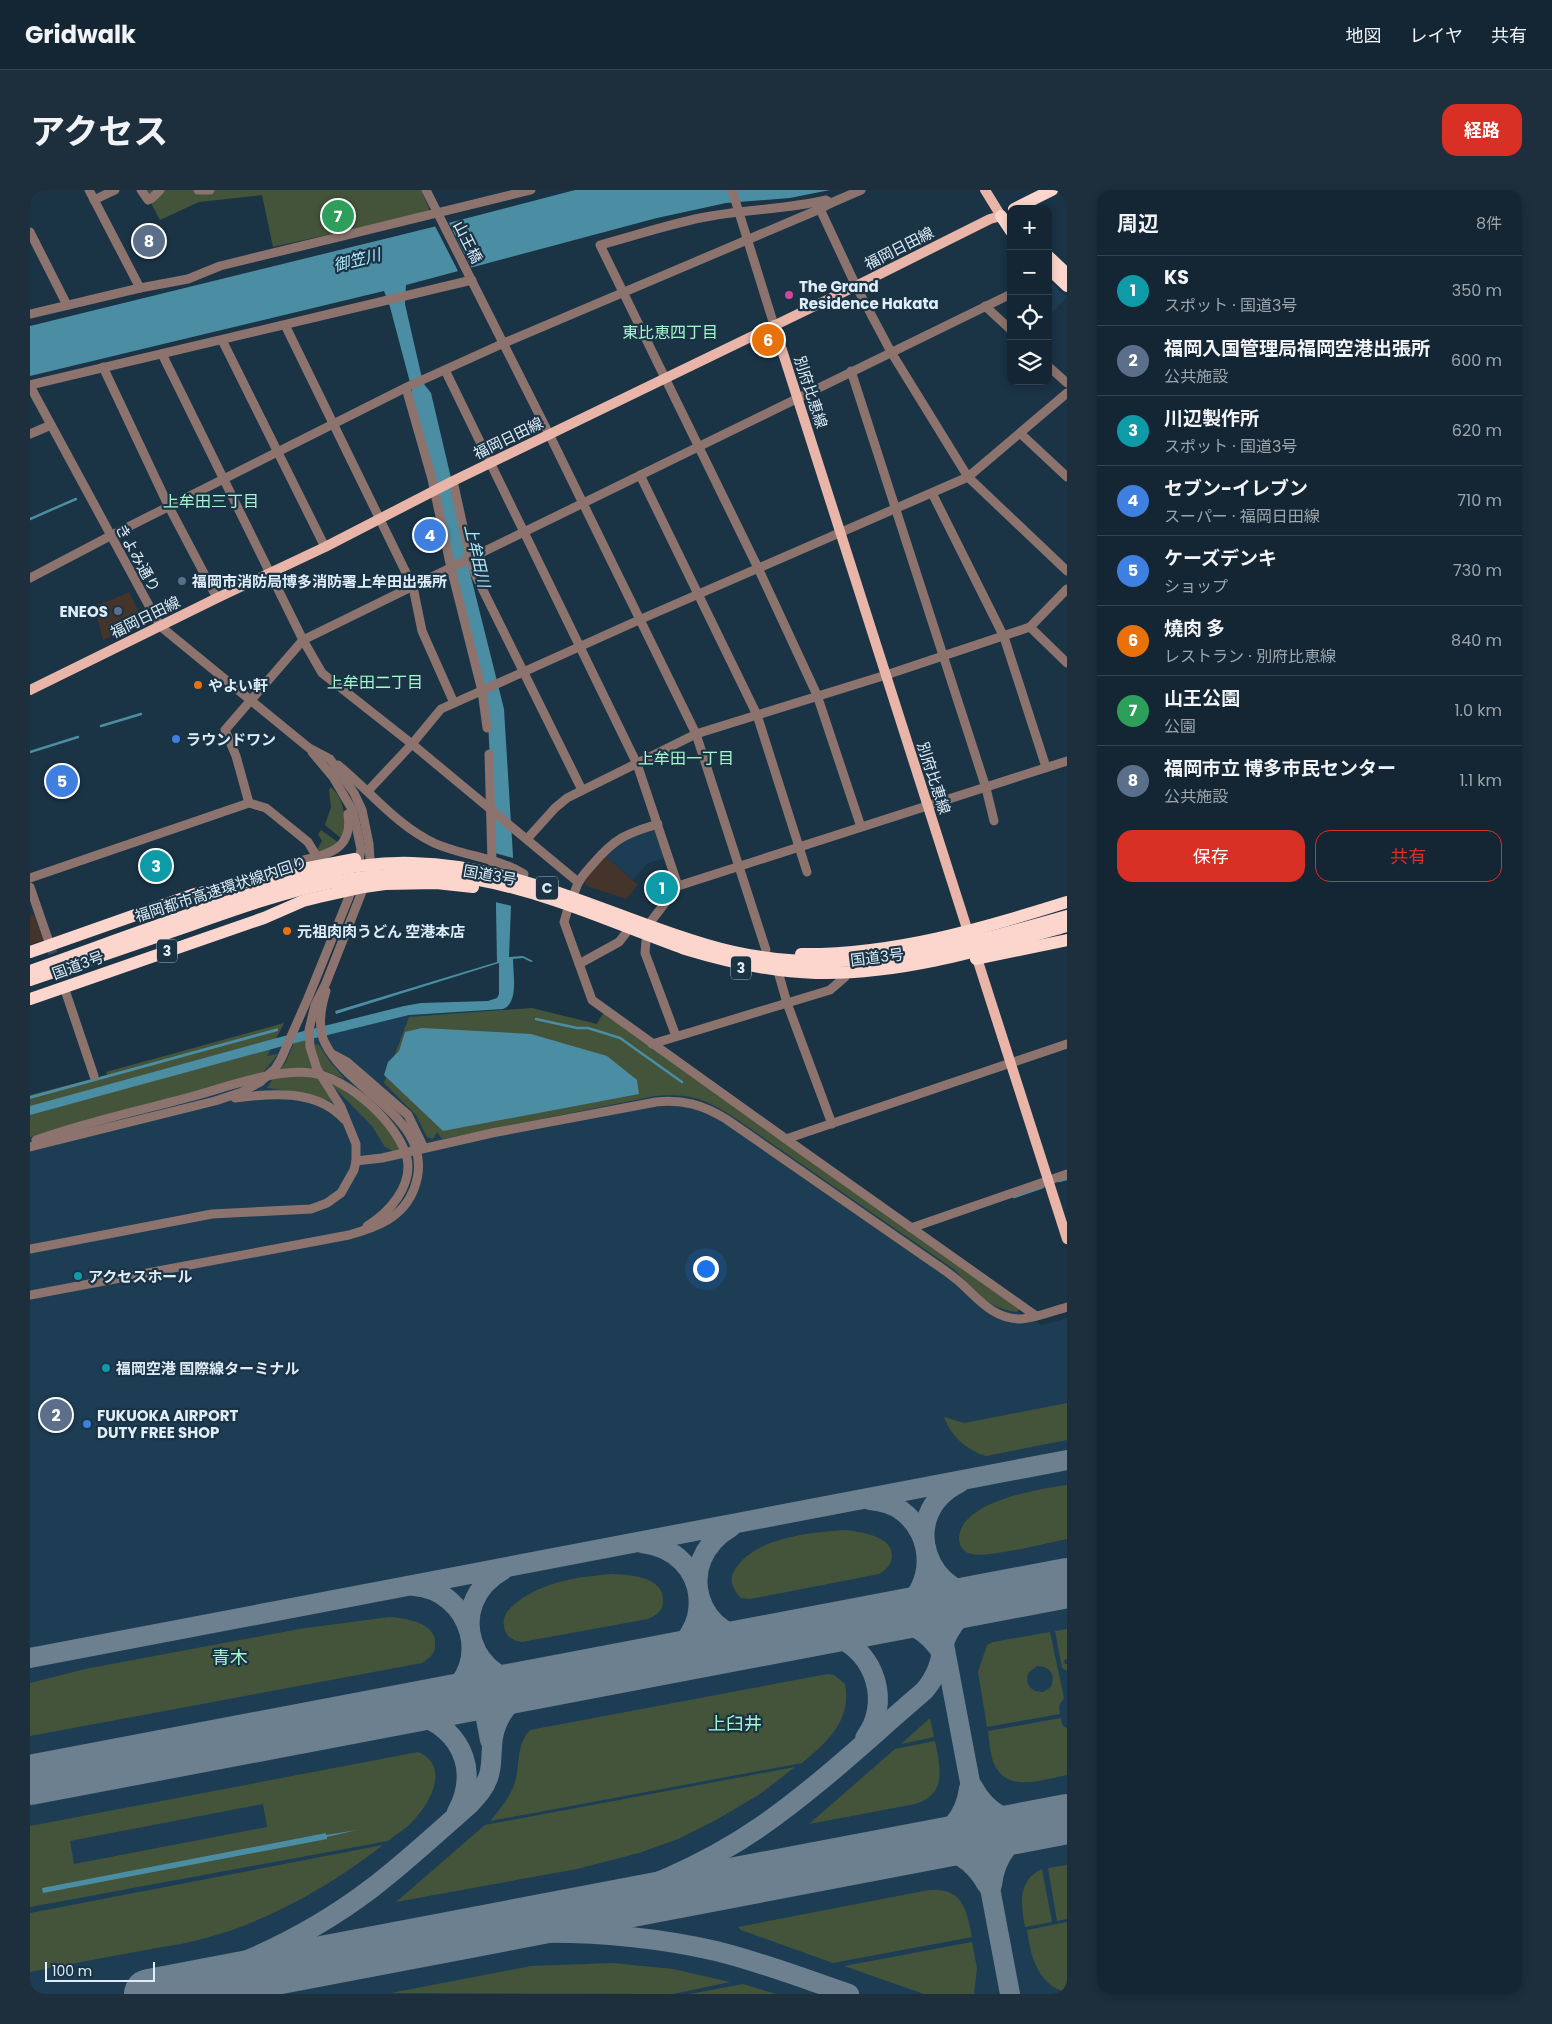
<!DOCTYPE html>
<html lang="ja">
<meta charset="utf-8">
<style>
:root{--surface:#142634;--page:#1d2e3c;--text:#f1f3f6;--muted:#9da5ac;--line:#33434f;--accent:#d93025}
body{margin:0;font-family:Poppins,"Noto Sans JP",sans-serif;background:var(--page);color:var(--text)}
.controls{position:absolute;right:15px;top:15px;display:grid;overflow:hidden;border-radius:10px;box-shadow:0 2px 8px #0003}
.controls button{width:45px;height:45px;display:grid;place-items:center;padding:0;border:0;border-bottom:1px solid var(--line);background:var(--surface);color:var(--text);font:25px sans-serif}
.scale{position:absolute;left:15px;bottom:12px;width:110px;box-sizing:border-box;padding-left:5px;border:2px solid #deedf9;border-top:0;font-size:14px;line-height:18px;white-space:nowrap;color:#deedf9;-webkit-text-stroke:4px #1a3345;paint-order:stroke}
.you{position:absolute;left:675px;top:1078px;width:18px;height:18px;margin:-12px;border:4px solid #fff;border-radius:50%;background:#1a73e8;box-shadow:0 0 0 8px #1a73e833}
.badge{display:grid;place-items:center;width:32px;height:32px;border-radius:50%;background:var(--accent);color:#fff;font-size:16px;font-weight:700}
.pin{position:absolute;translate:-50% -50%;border:2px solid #fff;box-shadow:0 1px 5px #0006}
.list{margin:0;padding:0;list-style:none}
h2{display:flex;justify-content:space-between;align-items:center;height:65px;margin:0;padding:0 20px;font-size:21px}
h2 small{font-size:16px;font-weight:400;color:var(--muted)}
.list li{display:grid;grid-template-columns:32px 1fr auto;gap:15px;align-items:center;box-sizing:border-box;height:70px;padding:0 20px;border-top:1px solid var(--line)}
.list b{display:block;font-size:19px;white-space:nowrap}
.list p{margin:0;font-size:16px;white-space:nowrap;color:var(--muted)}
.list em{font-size:16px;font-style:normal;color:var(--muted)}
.actions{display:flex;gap:10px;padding:15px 20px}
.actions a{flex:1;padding:11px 0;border:1px solid var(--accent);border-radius:15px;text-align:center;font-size:18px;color:var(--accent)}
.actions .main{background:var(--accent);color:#fff}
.icon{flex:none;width:28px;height:28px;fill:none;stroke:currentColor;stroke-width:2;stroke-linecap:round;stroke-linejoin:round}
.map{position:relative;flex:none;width:1037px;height:1804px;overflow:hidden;border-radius:15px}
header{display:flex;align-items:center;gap:30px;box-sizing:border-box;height:70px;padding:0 25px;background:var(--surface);border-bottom:1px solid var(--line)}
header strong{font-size:24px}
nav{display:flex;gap:28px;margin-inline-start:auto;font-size:18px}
.intro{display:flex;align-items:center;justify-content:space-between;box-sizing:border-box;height:120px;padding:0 30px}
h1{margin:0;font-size:35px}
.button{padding:12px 22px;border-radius:15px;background:var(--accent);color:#fff;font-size:18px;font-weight:700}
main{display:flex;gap:30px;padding:0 30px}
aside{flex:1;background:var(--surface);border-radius:15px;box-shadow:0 2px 8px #0003}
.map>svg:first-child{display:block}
.commercial{fill:#45342a}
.built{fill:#1d3d54}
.green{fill:#44543a;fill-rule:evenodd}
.water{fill:#4b8da2}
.pier{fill:#1a3345}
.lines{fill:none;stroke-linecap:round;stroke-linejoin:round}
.stream{stroke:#4b8da2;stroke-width:2.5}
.taxiway{stroke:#6c8090;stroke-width:20}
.runway{stroke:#6c8090;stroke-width:50}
.minor-tunnel{stroke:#374f60;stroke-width:9;stroke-dasharray:9 4.5;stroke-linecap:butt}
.minor{stroke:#8c736d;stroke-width:9}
.major{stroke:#e9b5a8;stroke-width:10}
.highway{stroke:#fcd6cc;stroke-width:12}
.hotel-dot{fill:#d1479c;stroke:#1a3345;stroke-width:2}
.service-dot{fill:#5c6f8a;stroke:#1a3345;stroke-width:2}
.food-dot{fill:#e8710a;stroke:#1a3345;stroke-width:2}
.shop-dot{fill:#3f7fe0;stroke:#1a3345;stroke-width:2}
.culture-dot{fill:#0f9aa8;stroke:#1a3345;stroke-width:2}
.labels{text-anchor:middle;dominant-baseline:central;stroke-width:4.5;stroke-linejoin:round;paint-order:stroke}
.shield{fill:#1a3345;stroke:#a3b5c3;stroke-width:1}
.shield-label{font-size:14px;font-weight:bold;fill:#deedf9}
.street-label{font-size:15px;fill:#deedf9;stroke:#1a3345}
.poi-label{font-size:15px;font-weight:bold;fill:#deedf9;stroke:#1a3345;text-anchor:start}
.water-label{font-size:16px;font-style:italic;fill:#b2eafd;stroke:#1a3345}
.neighbourhood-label{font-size:16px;fill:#a4f7cd;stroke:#1a3345}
.quarter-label{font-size:18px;fill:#a4f7cd;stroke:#1a3345}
</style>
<header>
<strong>Gridwalk</strong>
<nav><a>地図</a><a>レイヤ</a><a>共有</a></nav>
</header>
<div class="intro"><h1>アクセス</h1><a class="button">経路</a></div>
<main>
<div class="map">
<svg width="1037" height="1804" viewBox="0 0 1037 1804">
<rect width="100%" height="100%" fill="#1a3345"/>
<g class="commercial">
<path d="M99,402L114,432L73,450L64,415L81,410Z"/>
<path d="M573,664L608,695L596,709L557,696L554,692V689Z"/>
<path d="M4,724L13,750L0,755V726Z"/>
</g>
<g class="built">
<path d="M1018,90L1037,107L1018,128Z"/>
<path d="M626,636L635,668L618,673L603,690L573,664L581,656Z"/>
<path d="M639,680L644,696L630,713L615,700L629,684Z"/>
<path d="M402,819L503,820L563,837L573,823L908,1068L992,1124L1012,1135L1037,1128V1804H0V923L363,825Z"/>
</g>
<g class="green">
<path d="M114,0H391L399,18V21L395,23L243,57L232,5L169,12L130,30Z"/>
<path d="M301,597C316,611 316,629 312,649L295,635L301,617L299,600Z"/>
<path d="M291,640L309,653L302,659L289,662L287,660L292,651L288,644Z"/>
<path d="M502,818L567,834L574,822L992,1119L986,1122C957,1118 944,1100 925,1080L705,928C676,909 660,903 625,906L412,949L407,942L403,949L397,947L386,925L354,893L379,827Z"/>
<path d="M254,833L237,866L248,864L231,885L0,947V905L77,885L76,882Z"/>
<path d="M277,850L284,878H271L249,880L256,872L264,853Z"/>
<path d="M285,854L289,855L300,872L315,889L290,879L283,857Z"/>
<path d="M270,886L289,887L305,913L276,903L237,898L243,889Z"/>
<path d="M297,890C326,908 356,927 370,960L365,962L355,957L342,936Z"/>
<path d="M1037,1213V1250L956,1266C936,1260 921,1246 914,1227L934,1233Z"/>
<path d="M1037,1295V1349C1017,1353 959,1368 942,1364C934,1363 929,1356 929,1348C931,1311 1009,1299 1037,1295Z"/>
<path d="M816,1340C830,1342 863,1346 862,1366C861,1376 856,1379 849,1384L720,1409L711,1408C700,1396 698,1387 709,1374C731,1347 783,1342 816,1340Z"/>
<path d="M582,1384C599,1385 632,1386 633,1409C634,1420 627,1425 618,1429L492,1452C483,1451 475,1446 474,1436C472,1425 479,1419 486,1413C514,1391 548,1387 582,1384Z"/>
<path d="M359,1427C375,1428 408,1433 405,1455C405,1465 399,1468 392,1473L0,1546V1493L55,1479L269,1439Z"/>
<path d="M1037,1439V1469L1034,1470L1035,1474H1037V1481L1032,1478L1025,1441Z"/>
<path d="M1020,1442L1034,1508L1029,1516L1030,1524L957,1537L948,1482L957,1455L963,1452ZM1007,1476C1020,1476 1026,1485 1021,1497L1013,1502C1000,1502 994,1493 999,1482Z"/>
<path d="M797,1484L804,1485L815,1494C822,1531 797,1552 772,1573L460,1631C469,1620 479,1609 484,1595C491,1576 485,1556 500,1540Z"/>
<path d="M900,1528L904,1547L871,1554Z"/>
<path d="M1031,1528L1032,1535L1037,1538V1585C1010,1590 973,1605 962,1568C960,1560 959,1550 958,1541Z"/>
<path d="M905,1551C910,1577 918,1604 885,1614L779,1634L865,1559Z"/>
<path d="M388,1562C422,1576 399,1616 380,1634C374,1640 365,1645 358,1651L0,1717V1636ZM233,1614L237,1637L44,1674L40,1651Z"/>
<path d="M765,1577L730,1604L686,1630L648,1649L609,1663L547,1679L366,1712L455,1635Z"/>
<path d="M353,1655C300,1696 241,1730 176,1748C156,1754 136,1756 116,1760C77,1767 39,1774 0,1782V1723Z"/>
<path d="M1037,1675V1729L1027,1731L1018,1678Z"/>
<path d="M1012,1679L1022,1732L995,1737C991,1715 987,1690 1012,1679Z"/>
<path d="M899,1700C933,1697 937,1721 942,1747L803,1773L711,1740L708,1737Z"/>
<path d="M1037,1732V1803C1007,1794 1001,1767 997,1740Z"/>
<path d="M942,1752L947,1778L944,1804H894L814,1776Z"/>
<path d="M582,1773L643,1779L700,1792L643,1804L361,1803L501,1776Z"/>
<path d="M713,1794L746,1804H660Z"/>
</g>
<g class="water">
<path d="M545,0H800L760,8L696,13L627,28L376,95L375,114L391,184L394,194L401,203L425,305L438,375L474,519L483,666L479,767L493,766L503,771L501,772L493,768L483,769C483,783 489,813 473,819L379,825L253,856L0,925V916L258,845L374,816L391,813L458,811L467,808L469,804V773L306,824L305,821L467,772L465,663L458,532L381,202L382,200L360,117L354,101L0,186V136L403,37Z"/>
<path d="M248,838V841L0,909V906Z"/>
<path d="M392,838L501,844L577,866L607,890L609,904L413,941L354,885L358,872L369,861L375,842Z"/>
<path d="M327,1640L297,1647V1649L13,1703L12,1698L296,1643V1645Z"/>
</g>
<g class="pier">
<path d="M418,31L443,81L430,85L404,34Z"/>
<path d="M465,663L483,668L482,716L465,712V699L463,698V676H465Z"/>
</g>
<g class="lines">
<g class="stream">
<path d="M0,329L46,309"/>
<path d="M71,536L111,524"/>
<path d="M0,562L48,547"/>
<path d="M506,829L547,838H558L590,848L652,892"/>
<path d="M1029,991L1037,989"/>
<path d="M984,1007L1013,997"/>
</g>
<g class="taxiway">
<path d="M929,1293C866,1324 896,1414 966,1406"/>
<path d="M840,1310C851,1311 863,1314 872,1321C905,1345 905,1397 871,1420C864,1424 857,1426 849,1429"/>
<path d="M701,1337C641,1372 667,1455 736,1450"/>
<path d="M612,1353C682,1361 689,1450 623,1472"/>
<path d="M896,1359L980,1804"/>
<path d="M473,1380C412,1414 441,1500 509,1493"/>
<path d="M384,1396C441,1400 464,1476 414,1507C408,1512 400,1514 392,1516"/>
<path d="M849,1429C877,1429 899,1441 913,1465"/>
<path d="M775,1443C786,1443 796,1443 806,1447C846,1462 861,1514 835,1548"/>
<path d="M913,1456C920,1433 936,1418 957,1408"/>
<path d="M443,1461L460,1550"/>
<path d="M0,1468L1037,1270"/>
<path d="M363,1521C419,1522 455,1571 427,1622"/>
<path d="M943,1597C956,1622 980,1635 1008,1635"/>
<path d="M1017,1633L1037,1631"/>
<path d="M889,1657C918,1656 943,1668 957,1695"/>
<path d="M891,1657C917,1649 936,1625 939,1598"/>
<path d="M962,1695C965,1666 982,1645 1008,1635"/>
<path d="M530,1726C601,1706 669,1679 730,1637C788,1597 840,1547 894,1501C908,1485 914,1465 912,1443"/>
<path d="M392,1752C491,1738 588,1739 686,1761C731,1772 775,1789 819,1804"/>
<path d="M117,1804C199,1783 275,1749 342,1698C376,1672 408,1642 440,1614C447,1606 454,1599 458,1588C462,1578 461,1568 462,1557C463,1526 483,1504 511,1493"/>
<path d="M146,1804H211"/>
</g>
<g class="runway">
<path d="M0,1590L1037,1393"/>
<path d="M119,1804L1037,1629"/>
</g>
<path class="minor-tunnel" d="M20,755L34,797"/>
<g class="minor">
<path d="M59,0L110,98"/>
<path d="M111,0L118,10L122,8L130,0"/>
<path d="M168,0H180"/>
<path d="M396,0L519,244L666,544L736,760"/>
<path d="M702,0L744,135"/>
<path d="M64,10L85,0"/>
<path d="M790,19L826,96L861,162L938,287L1037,381"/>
<path d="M0,42L37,115"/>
<path d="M955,116L981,140"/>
<path d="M0,124L110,98L158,89L190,76L501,0"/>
<path d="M255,135L383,397L392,441L424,513"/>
<path d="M192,150L295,357"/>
<path d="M132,164L273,450L292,483L382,554L548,692"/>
<path d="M1018,176L1037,193"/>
<path d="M73,177L139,317L187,408"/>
<path d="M415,180L607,574L648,696L622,730"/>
<path d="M821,181L956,598L964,631"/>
<path d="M0,195L442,90"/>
<path d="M0,196L130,436L279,558L300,569L324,603L332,620L339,654L340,669L338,679"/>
<path d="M376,198L402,289L421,378L452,501L457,538"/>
<path d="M990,243L1037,287"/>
<path d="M0,244L21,235"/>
<path d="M610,285L727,525L777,682"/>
<path d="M423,291L440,368L445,384L552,600"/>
<path d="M902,303L974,447L1016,577"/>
<path d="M0,388L80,346L379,196L474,153L790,19L801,13"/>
<path d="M1000,437L1037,473"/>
<path d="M282,562L303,587L323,621L331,659L328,677"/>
<path d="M459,564L462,672"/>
<path d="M308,575C340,601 366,635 404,653C433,666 469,668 494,684"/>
<path d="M338,601L382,554L411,519L609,430L938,287L1037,203"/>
<path d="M219,613L206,566L195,540L273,450L981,104"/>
<path d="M831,637L787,505L728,378L570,55C603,46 637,35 670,28C712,19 754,20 796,10L801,13L831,0"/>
<path d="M497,649L525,618L537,608L666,544L856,485L1000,437L1037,399"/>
<path d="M247,679C275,663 325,673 318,624L323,622"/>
<path d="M0,688L219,613L236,618L278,652L287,667"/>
<path d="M648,696L1037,571"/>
<path d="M0,697L20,755"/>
<path d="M545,701C548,690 555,683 562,675C585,648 595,644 628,634"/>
<path d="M537,722L534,732L562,810L756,949L1006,1126"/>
<path d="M616,751L615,763L646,846"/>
<path d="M549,774L589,752L596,743"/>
<path d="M749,785L757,813L802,934"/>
<path d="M34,797L64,886"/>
<path d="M622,854L800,800L815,787"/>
<path d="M304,865L317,872L378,925L394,958"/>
<path d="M205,908C243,903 287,899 315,930"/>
<path d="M756,949L1037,854"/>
<path d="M6,950C56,932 108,921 160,907C194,898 247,878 282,883C318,888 368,933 377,968C383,996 359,1023 337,1036"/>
<path d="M0,957L185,911L212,902L230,892L245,879L251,869L278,808L323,697"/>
<path d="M326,971L352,968L462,943L626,912C653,909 673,915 696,929L901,1071C913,1079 925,1087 935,1097C952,1113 966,1129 991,1129C1006,1128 1023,1121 1037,1117"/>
<path d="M881,1038L1037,984"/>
<path d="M0,1059L182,1024L281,1019L297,1013L311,1003L324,980L326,971V954L311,917L287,879L280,857L279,840L285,815L296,793L335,694"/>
<path d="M0,1105L319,1045C347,1037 373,1028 384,999C410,931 319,903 295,853C287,837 291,817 296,801"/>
</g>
<g class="major">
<path d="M744,135L940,748"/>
<path d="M0,500L187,408L295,357L423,291L826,96L960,29L971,26L955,0"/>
<path d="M945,762L1037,1049"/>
</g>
<g class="highway">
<path d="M984,19L1022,0"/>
<path d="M971,26L981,41"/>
<path d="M1018,66L1035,82"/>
<path d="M1018,78L1037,96"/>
<path d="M0,762L165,704L192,699L236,686L325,669"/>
<path d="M771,764C863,765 951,739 1037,712"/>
<path d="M946,769L1037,750"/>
<path d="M0,781C65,758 129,734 193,713C254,692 318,671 382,673C489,675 577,726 677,755C800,792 918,760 1037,726"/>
<path d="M0,790C54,772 107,753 161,735C254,702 343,671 444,689C517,702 586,734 655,759C698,772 742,782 786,783C872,785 956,759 1037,736"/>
<path d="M0,809L234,728L273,711L289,707L334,697L355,694L406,693L443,697"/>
</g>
</g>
<circle class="hotel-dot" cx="759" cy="105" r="5"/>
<g class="service-dot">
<circle cx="152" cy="391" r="5"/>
<circle cx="88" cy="421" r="5"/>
</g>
<g class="food-dot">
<circle cx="168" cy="495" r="5"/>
<circle cx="257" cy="741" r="5"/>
</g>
<g class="shop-dot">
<circle cx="146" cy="549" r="5"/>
<circle cx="57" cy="1234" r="5"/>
</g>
<g class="culture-dot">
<circle cx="48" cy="1086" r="5"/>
<circle cx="76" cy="1178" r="5"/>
</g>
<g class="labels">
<g class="shield">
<rect x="506" y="686.5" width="22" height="23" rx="4"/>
<rect x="127" y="749.5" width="20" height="23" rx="4"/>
<rect x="701" y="766.5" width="20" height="23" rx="4"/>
</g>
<g class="shield-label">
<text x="517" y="698">C</text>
<text x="137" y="761">3</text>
<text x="711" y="778">3</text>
</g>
<g class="street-label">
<text transform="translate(438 52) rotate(63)">山王橋</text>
<text transform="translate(869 58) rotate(-27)">福岡日田線</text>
<text transform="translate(781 202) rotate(72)">別府比恵線</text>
<text transform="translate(478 248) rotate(-26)">福岡日田線</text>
<text transform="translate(108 368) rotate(61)">きよみ通り</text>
<text transform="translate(115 427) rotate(-26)">福岡日田線</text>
<text transform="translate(904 588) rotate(72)">別府比恵線</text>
<text transform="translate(460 685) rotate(10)">国道3号</text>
<text transform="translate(191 699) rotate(-18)">福岡都市高速環状線内回り</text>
<text transform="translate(847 767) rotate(-7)">国道3号</text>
<text transform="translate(48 775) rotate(-20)">国道3号</text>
</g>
<g class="poi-label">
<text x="769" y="96">The Grand<tspan x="769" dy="17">Residence Hakata</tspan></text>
<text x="162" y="391">福岡市消防局博多消防署上牟田出張所</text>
<text x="78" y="421" text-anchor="end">ENEOS</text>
<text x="178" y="495">やよい軒</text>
<text x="156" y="549">ラウンドワン</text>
<text x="267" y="741">元祖肉肉うどん 空港本店</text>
<text x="58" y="1086">アクセスホール</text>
<text x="86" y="1178">福岡空港 国際線ターミナル</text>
<text x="67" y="1225">FUKUOKA AIRPORT<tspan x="67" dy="17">DUTY FREE SHOP</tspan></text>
</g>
<g class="water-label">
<text transform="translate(327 70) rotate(-14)">御笠川</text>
<text transform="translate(447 366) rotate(77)">上牟田川</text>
</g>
<g class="neighbourhood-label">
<text x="640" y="142">東比恵四丁目</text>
<text x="181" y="311">上牟田三丁目</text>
<text x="345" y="492">上牟田二丁目</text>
<text x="656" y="568">上牟田一丁目</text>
</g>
<g class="quarter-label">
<text x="200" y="1467">青木</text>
<text x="705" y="1533">上臼井</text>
</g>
</g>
</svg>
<div class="controls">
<button>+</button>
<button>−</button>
<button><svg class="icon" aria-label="locate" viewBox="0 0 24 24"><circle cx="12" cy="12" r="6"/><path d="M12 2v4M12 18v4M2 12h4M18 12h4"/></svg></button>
<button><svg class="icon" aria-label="layers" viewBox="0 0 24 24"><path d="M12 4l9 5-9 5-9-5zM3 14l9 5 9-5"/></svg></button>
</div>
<div class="scale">100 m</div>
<div class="you"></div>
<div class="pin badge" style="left:632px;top:698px;background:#0f9aa8">1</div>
<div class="pin badge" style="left:26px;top:1225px;background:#5c6f8a">2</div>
<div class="pin badge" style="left:126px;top:676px;background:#0f9aa8">3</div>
<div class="pin badge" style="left:400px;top:345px;background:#3f7fe0">4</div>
<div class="pin badge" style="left:32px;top:591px;background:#3f7fe0">5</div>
<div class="pin badge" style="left:738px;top:150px;background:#e8710a">6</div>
<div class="pin badge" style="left:308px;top:26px;background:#2e9e5b">7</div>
<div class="pin badge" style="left:119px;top:51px;background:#5c6f8a">8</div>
</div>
<aside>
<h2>周辺<small>8件</small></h2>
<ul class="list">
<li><span class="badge" style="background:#0f9aa8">1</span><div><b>KS</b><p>スポット · 国道3号</p></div><em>350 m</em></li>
<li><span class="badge" style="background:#5c6f8a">2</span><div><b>福岡入国管理局福岡空港出張所</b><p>公共施設</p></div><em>600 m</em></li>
<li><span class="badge" style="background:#0f9aa8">3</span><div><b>川辺製作所</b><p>スポット · 国道3号</p></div><em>620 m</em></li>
<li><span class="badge" style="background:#3f7fe0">4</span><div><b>セブン-イレブン</b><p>スーパー · 福岡日田線</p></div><em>710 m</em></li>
<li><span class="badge" style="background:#3f7fe0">5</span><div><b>ケーズデンキ</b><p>ショップ</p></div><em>730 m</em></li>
<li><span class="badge" style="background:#e8710a">6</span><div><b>燒肉 多</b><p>レストラン · 別府比恵線</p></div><em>840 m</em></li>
<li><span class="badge" style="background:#2e9e5b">7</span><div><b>山王公園</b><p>公園</p></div><em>1.0 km</em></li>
<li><span class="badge" style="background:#5c6f8a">8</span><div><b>福岡市立 博多市民センター</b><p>公共施設</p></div><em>1.1 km</em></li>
</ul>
<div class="actions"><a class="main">保存</a><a>共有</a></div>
</aside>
</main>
